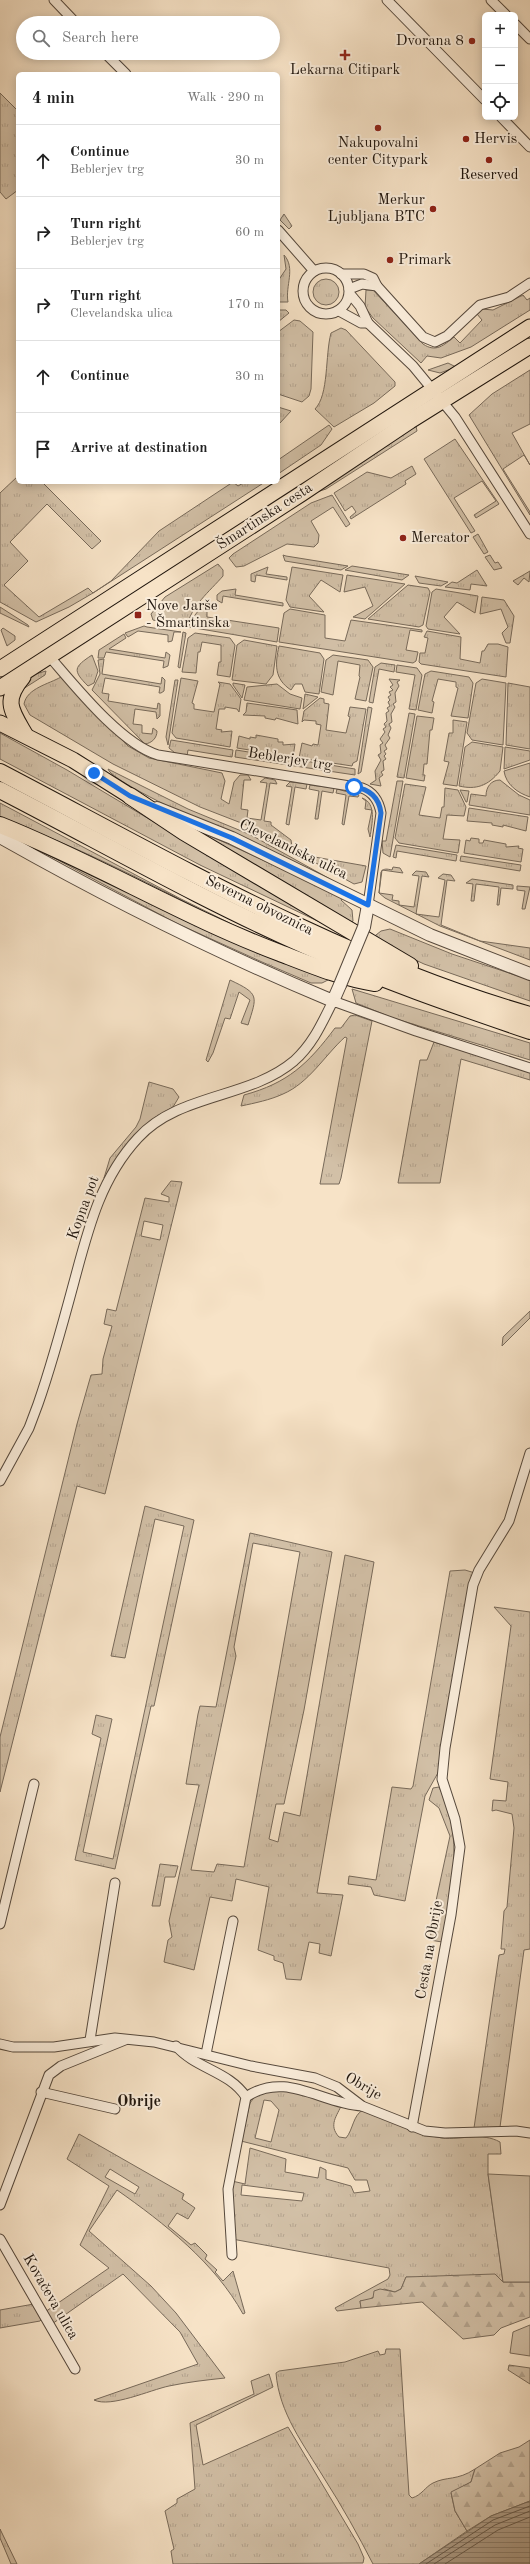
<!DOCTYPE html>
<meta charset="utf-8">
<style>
:root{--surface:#fff;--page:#f2f2f2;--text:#222;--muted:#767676;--line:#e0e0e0}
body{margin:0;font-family:"Old Standard TT",serif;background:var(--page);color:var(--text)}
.controls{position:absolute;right:12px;top:12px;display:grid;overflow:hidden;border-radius:6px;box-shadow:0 2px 10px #0003}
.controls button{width:36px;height:36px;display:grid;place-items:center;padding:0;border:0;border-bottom:1px solid var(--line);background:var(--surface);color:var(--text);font:20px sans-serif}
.stop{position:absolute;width:12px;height:12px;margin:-9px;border:3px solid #1a73e8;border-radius:50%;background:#fff}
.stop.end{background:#1a73e8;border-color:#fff;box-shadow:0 1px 4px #0008}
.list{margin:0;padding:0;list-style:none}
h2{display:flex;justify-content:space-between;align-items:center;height:52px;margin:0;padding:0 16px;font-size:17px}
h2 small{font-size:13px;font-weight:400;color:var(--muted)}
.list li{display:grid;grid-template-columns:26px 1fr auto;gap:12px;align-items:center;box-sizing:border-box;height:72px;padding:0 16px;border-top:1px solid var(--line)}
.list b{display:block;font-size:15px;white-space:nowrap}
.list p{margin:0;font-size:13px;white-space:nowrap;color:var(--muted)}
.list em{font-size:13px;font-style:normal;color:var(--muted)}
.icon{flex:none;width:22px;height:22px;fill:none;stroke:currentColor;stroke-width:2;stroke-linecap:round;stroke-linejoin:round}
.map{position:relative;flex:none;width:530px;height:2564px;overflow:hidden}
.search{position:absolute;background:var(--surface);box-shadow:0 2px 10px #0003;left:16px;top:16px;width:264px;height:44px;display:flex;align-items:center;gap:10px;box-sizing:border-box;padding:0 14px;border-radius:22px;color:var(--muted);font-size:15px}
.panel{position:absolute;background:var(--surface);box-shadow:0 2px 10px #0003;left:16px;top:72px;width:264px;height:412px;border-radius:6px}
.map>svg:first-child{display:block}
.grass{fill:url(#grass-tufts);stroke:#786a5a;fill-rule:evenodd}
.forest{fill:url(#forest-firs);stroke:#786a5a}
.garden{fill:#d2c0a7;stroke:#786a5a}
.water{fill:url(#water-rules);stroke:#756757}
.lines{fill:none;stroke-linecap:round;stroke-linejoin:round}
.shore{stroke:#66594a;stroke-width:1}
.minor-casing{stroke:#55483c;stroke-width:11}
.tertiary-casing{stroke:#55483c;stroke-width:14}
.primary-casing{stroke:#1f150d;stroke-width:17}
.trunk-casing{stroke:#1f150d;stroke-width:18}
.minor{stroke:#faeddb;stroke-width:9}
.tertiary{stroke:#faeddb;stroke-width:12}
.primary{stroke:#f7e3c7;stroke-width:15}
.trunk{stroke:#f7e3c7;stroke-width:16}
.tertiary-bridge-casing{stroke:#55483c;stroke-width:14;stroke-linecap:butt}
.tertiary-bridge{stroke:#faeddb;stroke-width:12}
.route{stroke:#1a73e8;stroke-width:5}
.poi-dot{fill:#8f2418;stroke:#faeddb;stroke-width:1.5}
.labels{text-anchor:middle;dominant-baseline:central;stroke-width:4;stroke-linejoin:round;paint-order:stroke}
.poi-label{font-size:15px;fill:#1f150d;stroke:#faeddb;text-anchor:start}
.street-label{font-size:15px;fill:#1f150d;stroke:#faeddb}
.neighbourhood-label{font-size:16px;font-weight:bold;fill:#1f150d;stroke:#faeddb}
</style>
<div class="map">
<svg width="530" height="2564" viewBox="0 0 530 2564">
<defs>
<pattern id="grass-tufts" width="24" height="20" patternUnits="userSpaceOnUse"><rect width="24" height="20" fill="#d2c0a7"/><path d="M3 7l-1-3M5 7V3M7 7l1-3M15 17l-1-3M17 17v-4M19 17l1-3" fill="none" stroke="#b4a48f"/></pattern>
<pattern id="forest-firs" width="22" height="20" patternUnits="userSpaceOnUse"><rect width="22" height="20" fill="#d2c0a7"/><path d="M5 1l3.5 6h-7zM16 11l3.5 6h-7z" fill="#b4a48f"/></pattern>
<pattern id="water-rules" width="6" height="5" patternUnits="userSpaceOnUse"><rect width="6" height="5" fill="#ae9d88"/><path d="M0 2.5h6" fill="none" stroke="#8d7f6e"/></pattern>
</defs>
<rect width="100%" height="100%" fill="#f7e3c7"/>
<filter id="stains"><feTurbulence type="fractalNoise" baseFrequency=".005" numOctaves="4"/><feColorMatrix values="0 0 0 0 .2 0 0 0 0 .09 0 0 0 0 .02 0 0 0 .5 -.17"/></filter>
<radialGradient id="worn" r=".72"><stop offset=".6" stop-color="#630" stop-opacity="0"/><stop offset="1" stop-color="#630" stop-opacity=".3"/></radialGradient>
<g class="grass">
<path d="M0,93L18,111V190L6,199L0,192Z"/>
<path d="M284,214L292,226L289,229L280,220Z"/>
<path d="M284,255C296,268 285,286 288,302H278V281L286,269Z"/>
<circle cx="326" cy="292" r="13"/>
<path d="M366,290H373L423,344C436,353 444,345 454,337L460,343L482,320L477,314L482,309L493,310L523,295L527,300L530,298V310L471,347L441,358L427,356L421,363L373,318L365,307Z"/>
<path d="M278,310H286L289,313L278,322Z"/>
<path d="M294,320L300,321L313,332L311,389L309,396L302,402L278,394V332Z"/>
<path d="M341,328L346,330L395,382V386L374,403L334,427L315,409C329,395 325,355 331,333Z"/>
<path d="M448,363L456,367L440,373L428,370Z"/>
<path d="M530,370V424L512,433L530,465L524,455L503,469L530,512V515L469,415L492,394Z"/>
<path d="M278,407L291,411L280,423L278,421Z"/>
<path d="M329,425L332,429L321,445L278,474V460Z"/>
<path d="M416,426L417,431L326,489L314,493Z"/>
<path d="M455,439L499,504L476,518L474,515L496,501L482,481L454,498L475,531L471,533L424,459Z"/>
<path d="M412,466L416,474L405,481L406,484L351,519L350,517L356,512L352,506L345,511L334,493L367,472L391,478Z"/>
<path d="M323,469L295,491L127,598L195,550Z"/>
<path d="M18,476V482H42L101,541L92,549L47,504L10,542L28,561L4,585L39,617L88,588L93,593L111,581L159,531L233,482L238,486L245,482H265L93,593L69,607L36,622L0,602V493Z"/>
<path d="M332,495L350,524L346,527L333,507L311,521L319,535L318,543L314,547L287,544L244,566L236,567L229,558L233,554L311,503Z"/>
<path d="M478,534L488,552L484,554L473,537Z"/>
<path d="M283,555L286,556L348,566L341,570L285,561Z"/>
<path d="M490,555L495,563L498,562L502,568L494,570L485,557Z"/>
<path d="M218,564L223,570V576C210,591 190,607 187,627L153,620L151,614L165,597Z"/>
<path d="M352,566L409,575L402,580L345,570Z"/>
<path d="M268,567L266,574L287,577V580L256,575L255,582L251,581V574Z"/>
<path d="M292,567L343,575L340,592L321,580L309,596L324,612L290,607L286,600Z"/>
<path d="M477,570L487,586L471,584L470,590L445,587L452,582L457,583Z"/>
<path d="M530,571L529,582L524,578L518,585L513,581Z"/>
<path d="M347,575L405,584L365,619L353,617L373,606L365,587L344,592Z"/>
<path d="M415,576L448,582L441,586L419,583Z"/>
<path d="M408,585L428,588L430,592L423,625L419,627L368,619Z"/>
<path d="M236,589L235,595L283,603V606L223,596L222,603L217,600V595L222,591Z"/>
<path d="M436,589L478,596L475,613L457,602L444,617L460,634L428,629L426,626L432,592Z"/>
<path d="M482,597L504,600L514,616L510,643H506L502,633L508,627L501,609L480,614Z"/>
<path d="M203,605L207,610V617L279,628L277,642L189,627L191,620Z"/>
<path d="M0,607L28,625L29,627L0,613Z"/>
<path d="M290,609L325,615V638L345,641L351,620L422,630V632L410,630L406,650L418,652L416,661L413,663L279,642L284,613Z"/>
<path d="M144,626L147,627L181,632H174L172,641L168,642V635L138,631L128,637L125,633Z"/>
<path d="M3,628L15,636V640L7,646L1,630Z"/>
<path d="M427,631L461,637L460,659L480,663L482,651H484L488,644H498L508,647L506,677L421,664L419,662L420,653H425L428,638L424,637Z"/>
<path d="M183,632L186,633L180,668L178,667Z"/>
<path d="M195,633L230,638L235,645L230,677L217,675L219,662H221V645L202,642L200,652H198L196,673L182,672L188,638Z"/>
<path d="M124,634L126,638L109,649L165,658L166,652L170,655L168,666L163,668L164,661L106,652L104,658H98L99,650Z"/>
<path d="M244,640L277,646L273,675L266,684L232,680L237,645Z"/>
<path d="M279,646L320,653L324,659L319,694L305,692L302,684H295L291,690C274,679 275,664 279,646Z"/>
<path d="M92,655L98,671L94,683L88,686C72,670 74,667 92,655Z"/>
<path d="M333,655L368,660L373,667L366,701L355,699L360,677L359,676L360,665L338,661L333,695L321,692L326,660Z"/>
<path d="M104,659L102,674L161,684L162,677L165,680L164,691L161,693H159L160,687L105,678L102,693L109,694L108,701L157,709L158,703L160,704V716L157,719L156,712L135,709L133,724L142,725V733L152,734L153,728L157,731C157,738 152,743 145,744L92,690L100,674L98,660Z"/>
<path d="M381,663L395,665L394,672L379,669L373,703L369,702L375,667Z"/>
<path d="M397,665L417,668L422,675L416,710L409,709L415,675L396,672Z"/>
<path d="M46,671L45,675L23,689L19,688L32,675Z"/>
<path d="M431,671L469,677L473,683L468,718L451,716L458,688L456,687V682L438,679L432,701L434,702L432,713L418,710L425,674Z"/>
<path d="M61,677L128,746L149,758L222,773L225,781L221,799L229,804L234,782L240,775H248L251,780H244L241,809L248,810L247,818L261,820L267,783L260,782L265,778L275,780L277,784L270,783L264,821L271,822V825L291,840L292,847L309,856L366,866L362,882L354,884L249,826L200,807L113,764L30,715L24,704C27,688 49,684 61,677Z"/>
<path d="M181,678L198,681L192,703L194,704V709L214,712L220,684L218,682L230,684L241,699L239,712L237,709L225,707V709H219L216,729L222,730L221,732L232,731L230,747L176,738L172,733Z"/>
<path d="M389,679L400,680L397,682L399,686L395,693L396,702L393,704L395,707L391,714L392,722L389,724L391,728L388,735L390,738L385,745L387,749L384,751L386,754L384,756L386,759L383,761L384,770L381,772L383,775L379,778L381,786L370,784L376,780L375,771L381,760L378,755L381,753L380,745L383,743L380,739L385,732L383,729L386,727L384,724L387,721L386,713L389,711L387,708L390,706L388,702L390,700L388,697L391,695L389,692L393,690L390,687L393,685Z"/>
<path d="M482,679L506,683L503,745L472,740L467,733L476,683Z"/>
<path d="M175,680H178L168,745L166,737Z"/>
<path d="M233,683L245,685L242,698L233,685Z"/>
<path d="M508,683L530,687V749L506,745Z"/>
<path d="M277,684L290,694L302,698L300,709L244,700L247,687Z"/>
<path d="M305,694L318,697L303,709Z"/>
<path d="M320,698L324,699V703L329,704L326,730L346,733L350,717L348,716L350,707L366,709L357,761L353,763L352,766L299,758L302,743L312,746L313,744L318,745L321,725L316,724V721L304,720L302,722L304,711Z"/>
<path d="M247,703L297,710L298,724L276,718L275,720L265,718V716L243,715L246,712Z"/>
<path d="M368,707L372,708L361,772L358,774Z"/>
<path d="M409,713L415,714L404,778L397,777Z"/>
<path d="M417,716L434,718L432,730H430L427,764H424L423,775H425L424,781L406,778Z"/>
<path d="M453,720L467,722L457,786L443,784L449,762L444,761L449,733H453Z"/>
<path d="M0,733L67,770L328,926L200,865L0,759Z"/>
<path d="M256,735L278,739V742H283V745L295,744L293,757L237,748L239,736L250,739V737L256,738Z"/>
<path d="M171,740L233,750L232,757L188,750L187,756L175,753L169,748Z"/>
<path d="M472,742L503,747L500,771C488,786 476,790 459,786L465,747Z"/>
<path d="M505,747L530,751V760L504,769Z"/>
<path d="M236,750L355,769V775L235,757Z"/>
<path d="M530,763V797C518,793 506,785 504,771Z"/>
<path d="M108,769L188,809L251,835L339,884C309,871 113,787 108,769Z"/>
<path d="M500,780L519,795L530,800V815L469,805L471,794L486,796C486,787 491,780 500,780Z"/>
<path d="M397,781H403L390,857L383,853L382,841H386Z"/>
<path d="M290,782L307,784L306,789L295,787L289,825L286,824L292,787L286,786Z"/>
<path d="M405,784L426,787L419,815L440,818L442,807H444L445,788L458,790L466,807L464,816L447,815L443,839L460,840L458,853L399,843L395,838Z"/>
<path d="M310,785L334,788L333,793L322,791L318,819H315L319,791L309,789Z"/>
<path d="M337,789L359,795L358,797L349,796L344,825L342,824L346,795L336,793Z"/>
<path d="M460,790L469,791L467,802H466Z"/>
<path d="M362,798C377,803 372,824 370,837L368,829L372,810L365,809L366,801Z"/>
<path d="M0,803L181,899L258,937V938C174,898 87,848 0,819Z"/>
<path d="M469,808L528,817L526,831L503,825V827L492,825V823L467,821Z"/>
<path d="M191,827L343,897L341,900L352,910L353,921L349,926Z"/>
<path d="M471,838L479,839V843H483L484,840L506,844V847L519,846L518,848L523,849L521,862L464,853L466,840L470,841Z"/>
<path d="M396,845L457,855L456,861L397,851L396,858L393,857Z"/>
<path d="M41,851L330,976L328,980L322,983H311L262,962L176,923Z"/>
<path d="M461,856L521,865L520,871L460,861Z"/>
<path d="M393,867L400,868L403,873L382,870L379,893L393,895L392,900L399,901V905L414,907L419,876L412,875L416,871L426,872L429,877L422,876L416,914L439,917L445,880L438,878L443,874L451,875L455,881L447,880L441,925L480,941L530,948V960L440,926L385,898L379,893L381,872C384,868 387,869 392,870Z"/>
<path d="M472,879L513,885V889L501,888L499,905H497L499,887L476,884L474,901H471L473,884L466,883Z"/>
<path d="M517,886L530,887L525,909H522L525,891L517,890Z"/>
<path d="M390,929L452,954L530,980V1001L424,964L371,939L381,931Z"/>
<path d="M230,980C260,994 257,996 248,1025L241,1023L250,1000L239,992L230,1019L225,1018L213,1053L208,1062L206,1060Z"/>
<path d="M352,989L530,1043V1060L393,1018L356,1003Z"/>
<path d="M355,1015L372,1021L341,1178L339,1184H320L347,1038L345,1037C325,1055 309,1083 283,1094C270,1100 255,1103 241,1106L244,1095C288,1083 308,1064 335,1028H341L350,1016Z"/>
<path d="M434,1042L530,1071V1080L461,1059L440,1183H398L420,1060H427Z"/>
<path d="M149,1082L173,1089L179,1097L173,1107L154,1118L134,1135L104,1178L110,1158L136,1127L140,1119Z"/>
<path d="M171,1181L182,1182L105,1494L77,1486L0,1792V1737L77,1424L91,1375L102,1374L103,1359L112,1326L104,1324L107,1309L116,1311L145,1198L169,1202V1197L161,1194ZM144,1221L163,1225L160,1240L141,1236Z"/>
<path d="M530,1311V1318L502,1346L503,1337Z"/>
<path d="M145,1506L194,1520L154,1706H151L115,1869L75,1860L101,1738L92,1734L96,1715L112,1719L83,1852L113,1859L184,1526L155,1519L125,1658L111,1656Z"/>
<path d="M250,1533L332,1552L304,1710L284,1804H276L269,1839L278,1842L284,1812L300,1816L345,1555L374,1562L317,1893L343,1895L331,1956L319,1953L320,1944L309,1942L301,1980L286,1979L283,1963L274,1960V1956L258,1950L269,1887L236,1879L232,1901L210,1897L194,1970L164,1962L168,1940L172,1937L169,1921L199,1785L186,1784L198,1714L200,1706L216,1707ZM253,1543L300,1552L244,1867L217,1864L214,1872L191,1870L236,1656L234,1647Z"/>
<path d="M465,1570L475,1573L439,1771L425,1796L405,1901L374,1895L371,1887L348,1884L349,1876L376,1880L392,1787L411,1789L413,1786L450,1571Z"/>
<path d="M494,1607L530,1612V1949L524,1950L500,2127L474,2128L499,1955L504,1954L505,1949H501L504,1911L507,1907L514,1828L512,1814L496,1810L492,1811L493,1800L506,1801L508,1782L490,1779L511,1626Z"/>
<path d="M439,1787C465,1838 451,1888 442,1942L430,1940L434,1910L450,1836L439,1808L429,1800L433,1788Z"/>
<path d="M160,1864L178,1866L175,1877H165L160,1906H152Z"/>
<path d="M280,2088L342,2104C337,2116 328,2125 339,2137L346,2138C353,2130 353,2115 363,2110C388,2120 415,2134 442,2138C462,2140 482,2132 500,2142L501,2154H488V2174L503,2282L406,2277L401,2289L395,2292L384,2289L369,2300L360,2301L361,2308L337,2311L335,2308L388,2279L390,2275L389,2268L232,2239V2181L245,2184L250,2148L286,2159L285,2172L318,2178L320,2167L326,2170V2179L351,2186L354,2193L370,2191L367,2180H355L348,2168L241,2141L250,2103L256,2095ZM264,2100L271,2101L279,2110L271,2142L255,2138ZM242,2185L304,2193L302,2201L241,2195Z"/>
<path d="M79,2134L184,2194L182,2199L195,2208L188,2219L177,2213L168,2226L191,2245L195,2243L207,2255L205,2259L217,2270L215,2272L223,2281L233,2271L245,2313L243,2314C215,2263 164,2223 117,2190L89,2231L151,2286L176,2313L225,2378C206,2380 188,2382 169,2386C150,2390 111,2408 94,2400L198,2364L180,2332L123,2274L52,2324L45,2312L109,2268L80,2245L109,2186L67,2159ZM110,2169L139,2187L135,2194L105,2177Z"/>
<path d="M34,2304L41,2320L40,2321L0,2328V2310Z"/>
<path d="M386,2349H400L409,2495L412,2498C422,2495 425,2487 433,2483C447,2476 457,2481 475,2469L471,2482L451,2493L455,2511L467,2531L419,2564H373C358,2535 342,2506 324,2478C304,2445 279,2413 276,2373L279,2371L345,2362L378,2351L380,2355L385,2354Z"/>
<path d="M269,2374L273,2387L196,2425L203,2465L288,2427L358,2544L364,2558L363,2563L173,2564L171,2551L174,2549L165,2511L177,2503V2499L195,2489L190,2423L254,2394L251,2381Z"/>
<path d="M0,2529L17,2564H11L0,2538Z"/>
</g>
<g class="forest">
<path d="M495,2274L503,2282H530V2317L501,2328L494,2335L463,2339L422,2302L361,2308L360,2301L373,2298L374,2291L380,2289L395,2292L401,2289L406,2277Z"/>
<path d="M509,2365L530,2368V2384L508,2370Z"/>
<path d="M530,2440V2501L491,2516L467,2531L455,2511L451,2492L471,2482L475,2469L500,2453L519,2447Z"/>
</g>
<g class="garden">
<path d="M488,2174L530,2176V2282H503Z"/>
<path d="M530,2325V2356L510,2353L513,2332Z"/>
</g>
<path class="water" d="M530,2501V2564H419L491,2516Z"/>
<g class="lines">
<g class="shore">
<path d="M426,2564L493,2520L530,2506"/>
<path d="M434,2564L495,2525L530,2511"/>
<path d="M445,2564L498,2530L530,2517"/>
</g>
<defs>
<g id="minor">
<path d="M54,0L76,23"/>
<path d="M387,0L485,100"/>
<path d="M491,0L506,15"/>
<path d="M515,24L530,39"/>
<path d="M105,53L126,74"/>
<path d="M501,117L530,147"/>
<path d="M278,230L314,271"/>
<circle cx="326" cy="291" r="23"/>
<path d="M341,274H364L373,278L377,286L423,337L435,342L447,336L480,305L509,297L530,283"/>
<path d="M349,289L362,284L377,286"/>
<path d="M350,294L360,306L368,323L413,366L455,417L530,534"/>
<path d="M339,311L361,323H368"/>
<path d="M49,656C75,686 121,744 158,755L362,788C373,792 379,802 381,813L368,905"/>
<path d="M0,1481L29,1428L38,1404C52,1364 63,1323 74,1282C88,1230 100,1179 138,1138C179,1093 249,1099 294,1061C313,1044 322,1023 333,1001L416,1031L530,1068"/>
<path d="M0,1924L34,1784"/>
<path d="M90,2040L115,1883"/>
<path d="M0,2044L13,2047H54L115,2038L154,2042L251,2066L315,2078L337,2087L362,2106L425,2131L445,2133L516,2131L530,2133"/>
<path d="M176,2046C196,2069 229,2071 246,2097L228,2189L232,2255"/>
<path d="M206,2054L233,1921"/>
<path d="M41,2092L115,2109"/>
<path d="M246,2097C286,2070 321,2104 362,2106"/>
<path d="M412,2127L451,1915L460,1847L455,1819L442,1779L445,1748L473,1585L479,1570L509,1521L530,1453"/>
<path d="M0,2205L49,2075L61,2066L125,2040"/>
<path d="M0,2239L75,2369"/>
</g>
<g id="tertiary">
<path d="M157,808L232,838L430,935L530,974"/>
<path d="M0,837C106,897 220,954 333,1001L340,985"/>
<path d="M364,927L368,905"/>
</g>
<g id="primary">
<path d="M0,669L530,327"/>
<path d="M23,677C3,701 11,710 25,734"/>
<path d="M0,688L301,494L410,421L530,346"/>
<path d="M0,723L73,760L130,796"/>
</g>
<g id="trunk">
<path d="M0,772C172,862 343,962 530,1015"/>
<path d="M0,790C101,842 200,899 304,945C378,979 454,1005 530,1031"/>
<path d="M130,796L184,832L410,966"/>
<path d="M0,825C96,863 184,917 280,953C311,965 342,978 375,983"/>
</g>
</defs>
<use href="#minor" class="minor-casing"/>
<use href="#tertiary" class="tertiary-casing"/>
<use href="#primary" class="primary-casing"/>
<use href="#trunk" class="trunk-casing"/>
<use href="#minor" class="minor"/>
<use href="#tertiary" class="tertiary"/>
<use href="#primary" class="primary"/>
<use href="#trunk" class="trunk"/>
<defs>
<path id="tertiary-bridge" d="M340,985L364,927"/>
</defs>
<use href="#tertiary-bridge" class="tertiary-bridge-casing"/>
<use href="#tertiary-bridge" class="tertiary-bridge"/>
</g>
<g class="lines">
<path class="route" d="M94,773L130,796L232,838L368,905L381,813C379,797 369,789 354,787"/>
</g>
<g class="poi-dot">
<circle cx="472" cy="41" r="4"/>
<path d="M343 49h4v4h4v4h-4v4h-4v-4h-4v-4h4z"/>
<circle cx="378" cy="128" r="4"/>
<circle cx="466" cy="139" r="4"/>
<circle cx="489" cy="160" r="4"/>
<circle cx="433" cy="209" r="4"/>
<circle cx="390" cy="260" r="4"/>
<circle cx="403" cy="538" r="4"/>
<rect x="134" y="611" width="8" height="8" rx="2"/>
</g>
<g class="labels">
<g class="poi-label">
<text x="464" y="41" text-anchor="end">Dvorana 8</text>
<text x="345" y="70" text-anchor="middle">Lekarna Citipark</text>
<text x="474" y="139">Hervis</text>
<text x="378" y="143" text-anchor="middle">Nakupovalni<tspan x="378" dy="17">center Citypark</tspan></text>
<text x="489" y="175" text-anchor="middle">Reserved</text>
<text x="425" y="200" text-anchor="end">Merkur<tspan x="425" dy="17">Ljubljana BTC</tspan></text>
<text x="398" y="260">Primark</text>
<text x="411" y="538">Mercator</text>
<text x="146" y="606">Nove Jarše<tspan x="146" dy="17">- Šmartinska</tspan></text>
</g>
<g class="street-label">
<text transform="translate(265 517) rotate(-33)">Šmartinska cesta</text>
<text transform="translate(290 760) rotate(9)">Beblerjev trg</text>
<text transform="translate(293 850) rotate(26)">Clevelandska ulica</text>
<text transform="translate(259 906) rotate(26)">Severna obvoznica</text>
<text transform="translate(84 1208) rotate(-70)">Kopna pot</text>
<text transform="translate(430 1950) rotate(-80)">Cesta na Obrije</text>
<text transform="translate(363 2087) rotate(30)">Obrije</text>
<text transform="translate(50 2297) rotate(60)">Kovačeva ulica</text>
</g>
<g class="neighbourhood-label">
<text x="139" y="2102">Obrije</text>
</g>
</g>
<rect width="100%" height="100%" filter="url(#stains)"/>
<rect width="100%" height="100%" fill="url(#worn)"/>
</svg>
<div class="controls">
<button>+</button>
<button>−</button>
<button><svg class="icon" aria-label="locate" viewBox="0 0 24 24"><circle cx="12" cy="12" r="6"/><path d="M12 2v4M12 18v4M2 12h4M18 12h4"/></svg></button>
</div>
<div class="stop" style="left:354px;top:787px"></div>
<div class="stop end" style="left:94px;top:773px"></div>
<div class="search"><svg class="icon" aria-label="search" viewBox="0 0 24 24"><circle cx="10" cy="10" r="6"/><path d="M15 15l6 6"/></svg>Search here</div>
<section class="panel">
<h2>4 min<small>Walk · 290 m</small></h2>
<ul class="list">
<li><svg class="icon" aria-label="ahead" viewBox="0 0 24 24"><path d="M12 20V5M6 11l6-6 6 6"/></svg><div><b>Continue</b><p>Beblerjev trg</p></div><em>30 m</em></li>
<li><svg class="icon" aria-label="right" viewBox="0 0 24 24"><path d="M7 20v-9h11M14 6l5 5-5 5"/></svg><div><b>Turn right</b><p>Beblerjev trg</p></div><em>60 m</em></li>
<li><svg class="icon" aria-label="right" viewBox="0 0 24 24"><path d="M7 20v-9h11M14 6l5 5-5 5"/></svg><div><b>Turn right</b><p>Clevelandska ulica</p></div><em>170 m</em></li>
<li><svg class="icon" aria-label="ahead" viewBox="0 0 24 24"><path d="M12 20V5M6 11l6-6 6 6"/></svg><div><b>Continue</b></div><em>30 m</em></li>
<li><svg class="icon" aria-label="arrive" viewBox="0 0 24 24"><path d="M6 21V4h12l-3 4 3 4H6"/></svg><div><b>Arrive at destination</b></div></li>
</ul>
</section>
</div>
